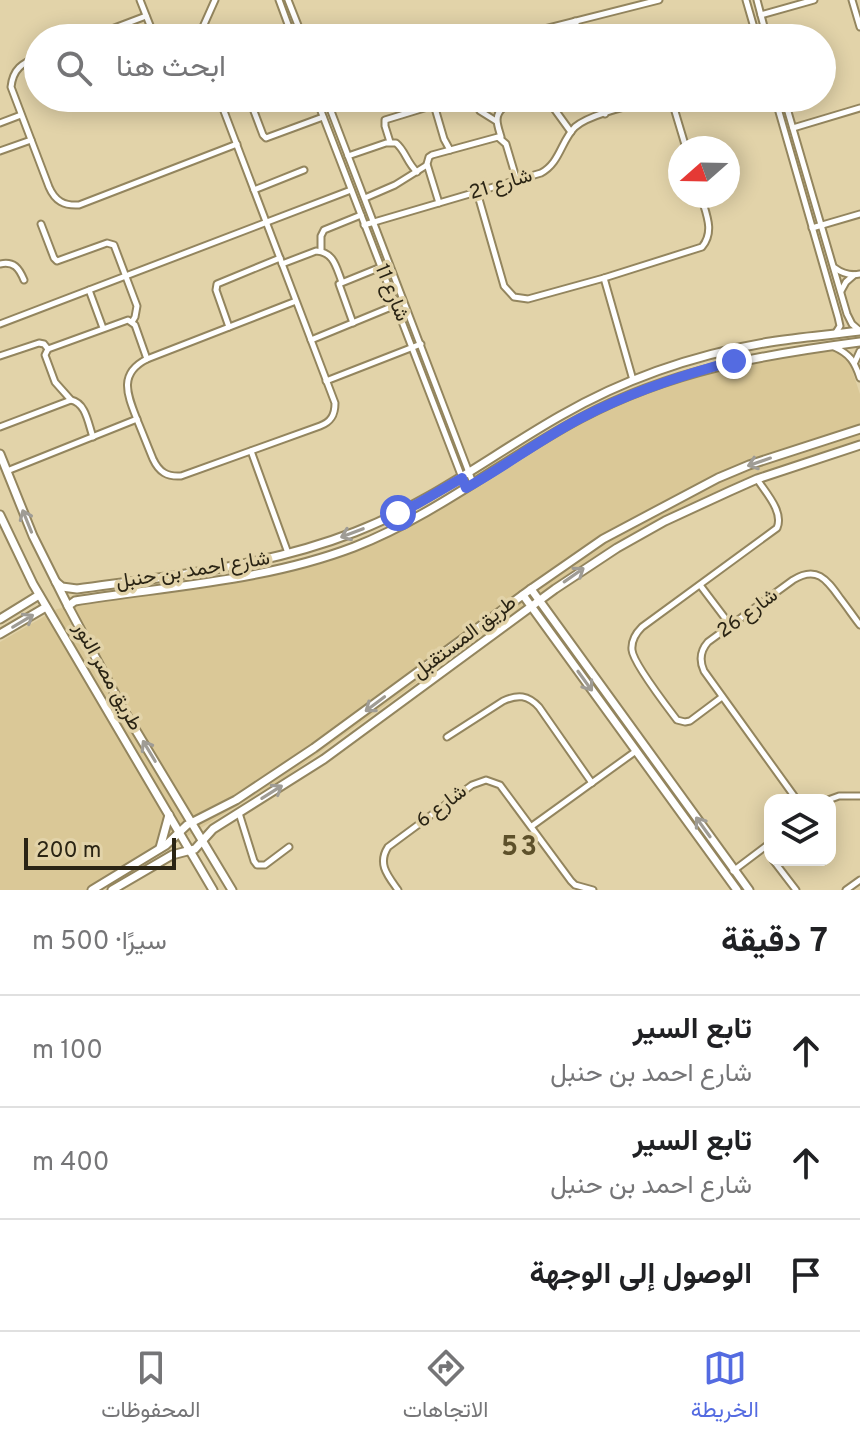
<!DOCTYPE html>
<html lang="ar">
<meta charset="utf-8">
<style>
:root{--surface:#fff;--page:#f6f6f6;--text:#202124;--muted:#757577;--line:#e0e0e0;--accent:#546be1}
body{margin:0;font-family:Overpass,Vazirmatn,sans-serif;background:var(--page);color:var(--text);direction:rtl}
.controls{position:absolute;right:24px;bottom:24px;display:grid;overflow:hidden;border-radius:16px;box-shadow:0 4px 20px #0003}
.controls button{width:72px;height:72px;display:grid;place-items:center;padding:0;border:0;border-bottom:2px solid var(--line);background:var(--surface);color:var(--text);font:40px sans-serif}
.compass{position:absolute;left:668px;top:136px;width:72px;height:72px;border-radius:50%;background:var(--surface);box-shadow:0 4px 20px #0003;rotate:250deg}
.scale{position:absolute;left:24px;bottom:20px;width:152px;box-sizing:border-box;padding-left:8px;border:4px solid #2a2414;border-top:0;font-size:22px;line-height:28px;white-space:nowrap;color:#2a2414;-webkit-text-stroke:6px #e2d3a9;paint-order:stroke}
.stop{position:absolute;width:24px;height:24px;margin:-18px;border:6px solid #546be1;border-radius:50%;background:#fff}
.stop.end{background:#546be1;border-color:#fff;box-shadow:0 2px 8px #0008}
.list{margin:0;padding:0;list-style:none}
h2{display:flex;justify-content:space-between;align-items:center;height:104px;margin:0;padding:0 32px;font-size:34px}
h2 small{font-size:26px;font-weight:400;color:var(--muted)}
.list li{display:grid;grid-template-columns:52px 1fr auto;gap:24px;align-items:center;box-sizing:border-box;height:112px;padding:0 32px;border-top:2px solid var(--line)}
.list b{display:block;font-size:30px;white-space:nowrap}
.list p{margin:0;font-size:26px;white-space:nowrap;color:var(--muted)}
.list em{font-size:26px;font-style:normal;color:var(--muted)}
.icon{flex:none;width:44px;height:44px;fill:none;stroke:currentColor;stroke-width:2;stroke-linecap:round;stroke-linejoin:round}
.map{position:relative;flex:none;width:860px;height:890px;overflow:hidden;direction:ltr}
.search{position:absolute;background:var(--surface);box-shadow:0 4px 20px #0003;left:24px;right:24px;top:24px;height:88px;display:flex;align-items:center;gap:20px;box-sizing:border-box;padding:0 28px;border-radius:44px;color:var(--muted);font-size:30px}
.sheet{height:440px;background:var(--surface)}
nav{display:flex;justify-content:space-around;align-items:center;box-sizing:border-box;height:112px;border-top:2px solid var(--line);background:var(--surface);font-size:22px;color:var(--muted)}
nav a{display:grid;justify-items:center;gap:4px}
nav .on{color:var(--accent)}
.map>svg:first-child{display:block}
.built{fill:#dac897}
.lines{fill:none;stroke-linecap:round;stroke-linejoin:round}
.minor-casing{stroke:#93855e;stroke-width:9}
.tertiary-casing{stroke:#93855e;stroke-width:11}
.minor{stroke:#fff;stroke-width:5}
.tertiary{stroke:#fff;stroke-width:7}
.oneway{stroke:#9f9c95}
.route{stroke:#546be1;stroke-width:10}
.labels{text-anchor:middle;dominant-baseline:central;stroke-width:7;stroke-linejoin:round;paint-order:stroke}
.street-label{font-size:20px;fill:#2a2414;stroke:#e2d3a9}
.district-label{font-size:28px;font-weight:bold;letter-spacing:2px;fill:#5d502a;stroke:#e2d3a9}
</style>
<div class="map">
<svg width="860" height="890" viewBox="0 0 860 890">
<rect width="100%" height="100%" fill="#e2d3a9"/>
<path class="built" d="M843,343L860,394V439L746,478L678,509L619,541L562,578L287,776L98,890H0V642L57,609L272,569L353,545L392,528L511,459L656,382Z"/>
<g class="lines">
<defs>
<g id="minor">
<path d="M140,0L155,38"/>
<path d="M279,0L293,38"/>
<path d="M288,0L303,38"/>
<path d="M746,0L757,38"/>
<path d="M757,0L767,38"/>
<path d="M852,0L860,27"/>
<path d="M761,15L814,0"/>
<path d="M575,21L581,38"/>
<path d="M88,38L146,16"/>
<path d="M198,38L215,0"/>
<path d="M509,38L659,0"/>
<path d="M38,57C22,63 13,69 11,87L49,187C55,201 64,206 79,205L237,144"/>
<path d="M219,98L335,403C335,415 331,422 320,426L181,476C167,477 159,472 153,459C148,447 143,434 138,422C128,396 117,374 147,359L296,301"/>
<path d="M249,98L263,135L266,138L323,117"/>
<path d="M316,98L466,488"/>
<path d="M326,98L473,483"/>
<path d="M432,98L444,139L450,150"/>
<path d="M474,98L480,111L496,121"/>
<path d="M545,98L550,103L571,132"/>
<path d="M600,98L605,114"/>
<path d="M671,98L686,148"/>
<path d="M775,98L838,317L840,326L835,334"/>
<path d="M784,98L847,314L852,324L859,330"/>
<path d="M223,108L249,98"/>
<path d="M0,123L21,115"/>
<path d="M793,128L860,108"/>
<path d="M501,137C498,126 493,116 503,108L535,98"/>
<path d="M390,142L385,126V120L434,105"/>
<path d="M0,151L31,140"/>
<path d="M348,156L386,143H396C405,150 407,163 417,172"/>
<path d="M254,190L304,170"/>
<path d="M477,192L504,286L514,297L528,299L604,278L702,247C715,231 706,214 701,196"/>
<path d="M365,198L395,185L427,165"/>
<path d="M439,203L427,164L429,157L432,155L498,137L506,144L517,181"/>
<path d="M41,224L54,258L57,261L107,243L114,245L137,306L135,317L132,322"/>
<path d="M364,225L541,173C560,163 561,141 575,127C591,113 638,104 660,98"/>
<path d="M812,228L860,214"/>
<path d="M321,251V236L324,230L361,215"/>
<path d="M0,264C14,261 19,268 24,280"/>
<path d="M282,264L316,251C334,252 336,267 342,282"/>
<path d="M835,268C843,274 850,276 860,274"/>
<path d="M604,278L633,380"/>
<path d="M89,290L103,328"/>
<path d="M841,291L846,282L854,275"/>
<path d="M353,323L339,284L381,267"/>
<path d="M0,324L351,190"/>
<path d="M229,327L216,290L217,284L280,258"/>
<path d="M311,340L396,305"/>
<path d="M834,347C850,354 855,362 860,378"/>
<path d="M0,356L39,343L44,344L48,349"/>
<path d="M855,362L860,351"/>
<path d="M326,381L421,344"/>
<path d="M71,400L55,382L45,355L48,349L128,320L135,325L147,359"/>
<path d="M0,427L71,400C86,403 88,423 93,437"/>
<path d="M251,451L288,553"/>
<path d="M7,471L137,419"/>
<path d="M700,585L731,626"/>
<path d="M722,697L690,721L685,722L677,720C668,708 633,663 632,650C631,640 636,633 642,627L777,528C784,512 766,493 757,479"/>
<path d="M447,737L503,701C518,694 528,695 539,707L592,783"/>
<path d="M797,800L704,671C699,660 700,651 708,642L793,580C817,565 827,580 840,598C847,607 853,616 860,625"/>
<path d="M828,800L839,796H860"/>
<path d="M239,813L254,861L257,865H265L289,847"/>
<path d="M532,826L636,751"/>
<path d="M773,860L796,890"/>
<path d="M733,871L770,843"/>
<path d="M398,890C388,876 377,864 388,847L472,785L486,780L500,785L571,881L575,885L593,890"/>
<path d="M846,890L860,880"/>
</g>
<g id="tertiary">
<path d="M0,454L33,536L68,606L123,709L232,890"/>
<path d="M0,515L33,584L213,890"/>
<path d="M56,582L62,587L77,589C171,576 265,567 355,532C432,502 490,456 560,416C624,379 697,354 770,342C800,337 830,335 860,331"/>
<path d="M531,589L749,890"/>
<path d="M523,595L737,890"/>
<path d="M68,606L75,601C168,586 265,581 354,547C436,515 504,459 581,418C671,370 761,355 860,342"/>
<path d="M0,619L39,595"/>
<path d="M0,634L46,607"/>
<path d="M160,848L169,815"/>
<path d="M92,890L166,845L187,825L236,800L314,748L531,589L603,539L718,478L749,465L860,429"/>
<path d="M112,890L172,855L195,849L213,829L324,759L555,589L617,548L665,521L730,491L757,479L860,445"/>
</g>
</defs>
<use href="#minor" class="minor-casing"/>
<use href="#tertiary" class="tertiary-casing"/>
<use href="#minor" class="minor"/>
<use href="#tertiary" class="tertiary"/>
</g>
<defs><path id="oneway-shaft" d="M-6 0H5M1.5-3L5.5 0L1.5 3" fill="none" stroke-width="1.6" stroke-linecap="round" stroke-linejoin="round" transform="scale(2)"/></defs>
<g class="oneway">
<use href="#oneway-shaft" transform="translate(759 462) rotate(161)"/>
<use href="#oneway-shaft" transform="translate(27 521) rotate(-112)"/>
<use href="#oneway-shaft" transform="translate(352 533) rotate(159)"/>
<use href="#oneway-shaft" transform="translate(574 575) rotate(-35)"/>
<use href="#oneway-shaft" transform="translate(23 621) rotate(-31)"/>
<use href="#oneway-shaft" transform="translate(585 681) rotate(54)"/>
<use href="#oneway-shaft" transform="translate(375 704) rotate(143)"/>
<use href="#oneway-shaft" transform="translate(149 751) rotate(-121)"/>
<use href="#oneway-shaft" transform="translate(272 792) rotate(-32)"/>
<use href="#oneway-shaft" transform="translate(703 827) rotate(-126)"/>
</g>
<g class="lines">
<path class="route" d="M398,513L417,504L462,478L466,488C506,466 542,438 583,417C631,392 682,375 734,361"/>
</g>
<g class="labels">
<g class="street-label">
<text transform="translate(501 185) rotate(-17)">شارع 21</text>
<text transform="translate(391 293) rotate(68)">شارع 11</text>
<text transform="translate(193 571) rotate(-9)">شارع احمد بن حنبل</text>
<text transform="translate(748 614) rotate(-36)">شارع 26</text>
<text transform="translate(465 638) rotate(-37)">طريق المستقبل</text>
<text transform="translate(107 677) rotate(61)">طريق مصر النور</text>
<text transform="translate(442 807) rotate(-37)">شارع 6</text>
</g>
<g class="district-label">
<text x="520" y="848">53</text>
</g>
</g>
</svg>
<div class="controls">
<button><svg class="icon" aria-label="layers" viewBox="0 0 24 24"><path d="M12 4l9 5-9 5-9-5zM3 14l9 5 9-5"/></svg></button>
</div>
<svg class="compass" viewBox="-18 -18 36 36"><path d="M0-13l5 13h-10z" fill="#e53935"/><path d="M0 13l5-13h-10z" fill="#757577"/></svg>
<div class="scale">200 m</div>
<div class="stop" style="left:398px;top:513px"></div>
<div class="stop end" style="left:734px;top:361px"></div>
<div class="search"><svg class="icon" aria-label="search" viewBox="0 0 24 24"><circle cx="10" cy="10" r="6"/><path d="M15 15l6 6"/></svg>ابحث هنا</div>
</div>
<section class="sheet">
<h2>7 دقيقة<small>سيرًا · 500 m</small></h2>
<ul class="list">
<li><svg class="icon" aria-label="ahead" viewBox="0 0 24 24"><path d="M12 20V5M6 11l6-6 6 6"/></svg><div><b>تابع السير</b><p>شارع احمد بن حنبل</p></div><em>100 m</em></li>
<li><svg class="icon" aria-label="ahead" viewBox="0 0 24 24"><path d="M12 20V5M6 11l6-6 6 6"/></svg><div><b>تابع السير</b><p>شارع احمد بن حنبل</p></div><em>400 m</em></li>
<li><svg class="icon" aria-label="arrive" viewBox="0 0 24 24"><path d="M6 21V4h12l-3 4 3 4H6"/></svg><div><b>الوصول إلى الوجهة</b></div></li>
</ul>
</section>
<nav>
<a class="on"><svg class="icon" aria-label="map" viewBox="0 0 24 24"><path d="M3 6l6-2 6 2 6-2v14l-6 2-6-2-6 2zM9 4v14M15 6v14"/></svg>الخريطة</a>
<a><svg class="icon" aria-label="directions" viewBox="0 0 24 24"><path d="M12 3l9 9-9 9-9-9zM9 14v-3h6M13 9l2 2-2 2"/></svg>الاتجاهات</a>
<a><svg class="icon" aria-label="saved" viewBox="0 0 24 24"><path d="M7 4h10v16l-5-4-5 4z"/></svg>المحفوظات</a>
</nav>
